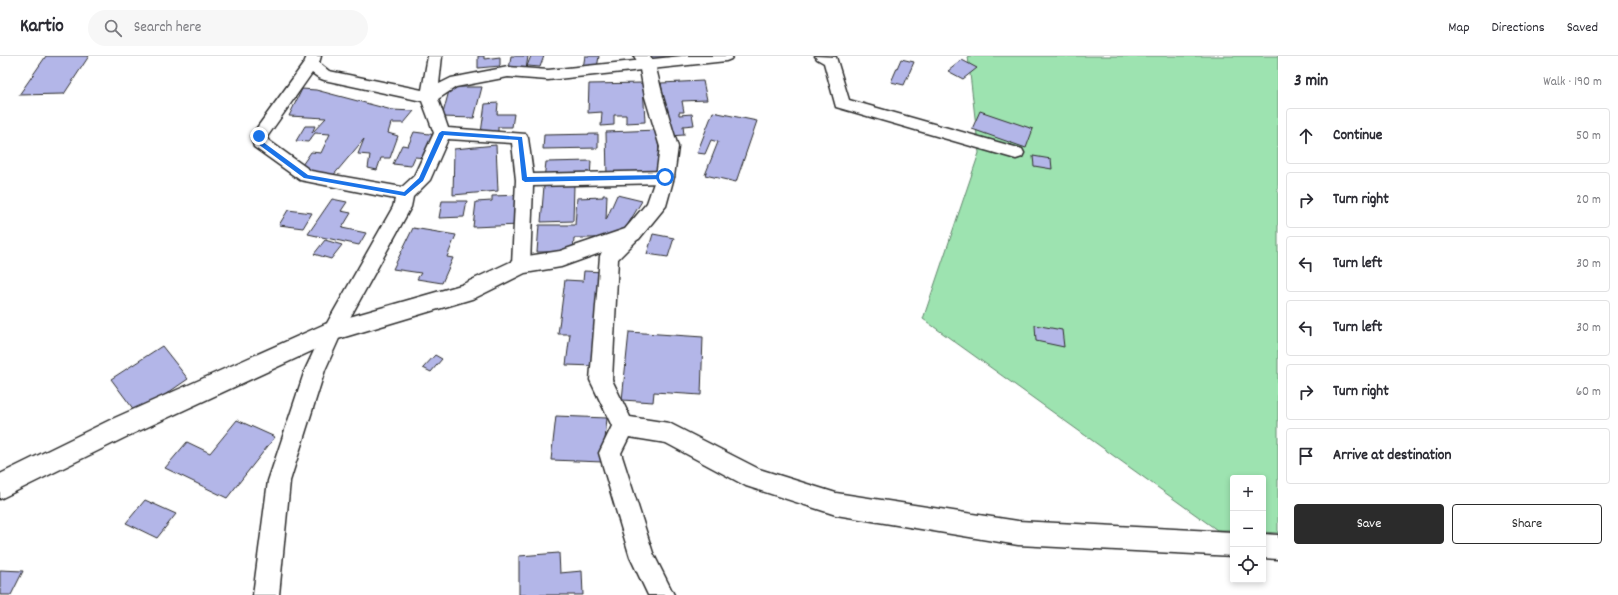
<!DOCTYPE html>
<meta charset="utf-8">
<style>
:root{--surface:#fff;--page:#f7f7f7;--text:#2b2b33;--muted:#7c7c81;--line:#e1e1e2;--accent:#2b2b2b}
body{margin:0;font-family:Dekko,sans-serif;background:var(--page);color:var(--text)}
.controls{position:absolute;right:12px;bottom:12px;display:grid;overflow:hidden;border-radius:4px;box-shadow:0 2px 6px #0003}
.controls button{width:36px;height:36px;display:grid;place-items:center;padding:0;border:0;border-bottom:1px solid var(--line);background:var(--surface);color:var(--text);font:20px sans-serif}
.stop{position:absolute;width:12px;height:12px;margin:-9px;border:3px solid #1a73e8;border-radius:50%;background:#fff}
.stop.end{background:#1a73e8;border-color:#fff;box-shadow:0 1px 4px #0008}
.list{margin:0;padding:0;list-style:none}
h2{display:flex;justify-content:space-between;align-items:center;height:52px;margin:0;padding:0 16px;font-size:17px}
h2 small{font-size:13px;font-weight:400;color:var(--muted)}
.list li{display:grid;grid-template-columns:26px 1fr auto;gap:12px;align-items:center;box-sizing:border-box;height:56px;margin:0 8px 8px;padding:0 8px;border:1px solid var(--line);border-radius:4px}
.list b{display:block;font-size:15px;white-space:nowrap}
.list em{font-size:13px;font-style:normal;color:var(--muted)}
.actions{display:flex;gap:8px;padding:12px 16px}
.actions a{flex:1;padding:9px 0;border:1px solid var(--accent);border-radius:4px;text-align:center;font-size:14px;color:var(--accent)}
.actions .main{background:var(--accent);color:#fff}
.icon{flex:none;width:22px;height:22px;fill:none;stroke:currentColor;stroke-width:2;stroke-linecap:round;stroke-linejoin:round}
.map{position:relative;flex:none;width:1278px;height:539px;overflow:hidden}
header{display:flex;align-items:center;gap:24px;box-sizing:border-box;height:56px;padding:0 20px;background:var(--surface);border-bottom:1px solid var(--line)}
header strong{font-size:19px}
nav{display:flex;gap:22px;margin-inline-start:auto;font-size:14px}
.search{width:280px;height:36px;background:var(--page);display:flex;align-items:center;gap:10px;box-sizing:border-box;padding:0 14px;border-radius:22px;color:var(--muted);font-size:15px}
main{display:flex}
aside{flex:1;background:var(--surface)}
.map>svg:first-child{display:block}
.green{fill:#9de3b0;stroke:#64876e}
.building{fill:#b3b6e8;stroke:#2b2b2b}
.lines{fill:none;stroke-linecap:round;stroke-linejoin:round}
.minor-casing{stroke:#2b2b2b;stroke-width:3}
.tertiary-casing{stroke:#2b2b2b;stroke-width:3}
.minor{fill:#fff;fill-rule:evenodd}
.tertiary{fill:#fff;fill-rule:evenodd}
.route{fill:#1a73e8}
</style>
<header>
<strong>Kartio</strong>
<div class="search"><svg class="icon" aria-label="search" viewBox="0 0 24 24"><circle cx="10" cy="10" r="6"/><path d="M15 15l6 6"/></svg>Search here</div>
<nav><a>Map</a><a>Directions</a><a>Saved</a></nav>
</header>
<main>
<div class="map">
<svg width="1278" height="539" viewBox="0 0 1278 539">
<rect width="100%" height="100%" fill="#fff"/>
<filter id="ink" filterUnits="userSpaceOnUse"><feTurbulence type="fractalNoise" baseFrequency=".025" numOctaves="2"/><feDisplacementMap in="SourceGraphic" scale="8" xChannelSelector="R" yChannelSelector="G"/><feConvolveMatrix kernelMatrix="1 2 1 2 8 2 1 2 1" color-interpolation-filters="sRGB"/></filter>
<g filter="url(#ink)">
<path class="green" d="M968,0H1278V477L1263,476V422H1233V474H1217L923,263L979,97Z"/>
<g class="building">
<path d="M46,0H89L64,38L19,39Z"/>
<path d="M478,0H484V3L500,1V10L478,12Z"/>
<path d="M511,0H528L526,14H509Z"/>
<path d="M531,0H544L540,11L527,10Z"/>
<path d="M585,0H599L597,12H583Z"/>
<path d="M648,0H675V3L650,4Z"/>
<path d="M901,3L914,6L904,29L891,26Z"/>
<path d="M962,4L977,12L963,23L948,15Z"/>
<path d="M703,25L707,44L682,45L684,56H679V59L692,58L694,69L683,70L684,79L670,80L661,27Z"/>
<path d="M643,27L645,66L626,67V59H614V69L601,70L602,56L588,57L589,28Z"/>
<path d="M450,31H482L474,62L442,61Z"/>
<path d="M302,33L316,34L392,54L414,55L404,67H391L388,77L398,80L390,102H381L377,114L368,112L370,99L358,98L364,83L332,121L300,112L311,96L321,97L330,78L315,77L308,86L296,85L305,70H315L312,77L326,62L289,60Z"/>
<path d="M498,47L497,58H514L512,71H498V76L481,77L485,48Z"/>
<path d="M980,55L1033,73L1026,92L972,73Z"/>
<path d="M713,56L757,65L736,126L705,119L718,86L711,84L705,98L697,97Z"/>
<path d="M657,74L661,116L607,120L606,76Z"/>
<path d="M414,76L437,79L426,102L415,101L411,110L393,108L402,89L408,90Z"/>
<path d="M598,78V92L543,93L544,79Z"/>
<path d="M496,89L498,135L453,139L454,93Z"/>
<path d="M1033,100L1051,103L1052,113L1034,110Z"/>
<path d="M591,105L590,122L544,123L546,106Z"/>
<path d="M574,129L573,165L541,166L544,130Z"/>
<path d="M521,139L520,169L473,171L476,146L492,145V140Z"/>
<path d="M603,139H607L606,164L617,139L642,145L622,178L603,182H574L573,196H537L539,169H575L577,142L603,141Z"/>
<path d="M332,143L347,146L341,155L351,157L342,172L366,177L359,189L308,178Z"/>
<path d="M442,145H467L464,161L439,162Z"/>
<path d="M288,154L312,157L303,172L279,169Z"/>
<path d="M413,172L456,179L447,201L453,202L442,227L417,223L421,217L393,213Z"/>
<path d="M653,178L674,182L668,201L647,198Z"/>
<path d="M325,184L342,189L331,203L314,198Z"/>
<path d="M584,215L604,216L595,310L566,309L570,278H558L565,224L583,225Z"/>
<path d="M1035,269L1062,274L1064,291L1036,285Z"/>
<path d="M629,276L703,281L701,339L654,336L653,346L622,344Z"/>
<path d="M162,290L188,323L137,358L111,323Z"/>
<path d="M435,299L442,303L431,316L423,312Z"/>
<path d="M556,360L607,362L603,406L551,404Z"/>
<path d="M237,364L275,381L227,442L165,412L187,386L210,397Z"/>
<path d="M145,444L176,458L157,482L126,467Z"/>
<path d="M559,497L560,517L582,515L583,539H519V500Z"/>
<path d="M0,514L23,515L11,539H0Z"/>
</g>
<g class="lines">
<defs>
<g id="minor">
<path d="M307,0H321L319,7L329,15L422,34L428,0H442L439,28L451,22L508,11L548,14L682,0H733L731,3L726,5L548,24L508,21L456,31L438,43L448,72L526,78L528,82L533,118L665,115L671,117L674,121L671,125L665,127L533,130L530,209L528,214L521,216L514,214L512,209L516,124L512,87L448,83L430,124L413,141L411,151L341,278L325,314L290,425L279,539H253L268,425L305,314L326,269L393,151L395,143L300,124L254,91L251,80L304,7ZM312,17L319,22L324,24L422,45L434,77L414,120L402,131L311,115L268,84L267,81Z"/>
<path d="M815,0L836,1L849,44L1022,93L1024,97L1022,101L1016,103L836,51L824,7L817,3Z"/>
<path d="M632,171L638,173L641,178L638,183L618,203L612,324L630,361L669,367L759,413L836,437L1018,465L1233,476V500L1018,489L836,459L746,430L666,387L629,381L621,397L653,497L674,539H648L630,501L599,397L612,370L590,324L600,200C605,189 620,175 632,171Z"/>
<path d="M1263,478L1278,479V503L1263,502Z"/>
</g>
<path id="tertiary" d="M634,0H650L655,8L663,41L678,91L674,121L666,150L639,183L561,211L525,217L475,242L338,283L128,380L0,443V418L110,364L325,268L461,229L521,201L560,195L625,173L647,147L656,121L660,91L645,41L639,8Z"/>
</defs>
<use href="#minor" class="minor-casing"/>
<use href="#tertiary" class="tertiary-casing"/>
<use href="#minor" class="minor"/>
<use href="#tertiary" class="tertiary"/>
</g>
</g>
<path class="route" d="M442,75L522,81L527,121L665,119L667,121L665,123L525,126L522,124L518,84L444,79L423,125L405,140L304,122L258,88L256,80L261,79L263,86L308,119L404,136L419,122L439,77Z"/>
</svg>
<div class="controls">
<button>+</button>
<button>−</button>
<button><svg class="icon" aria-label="locate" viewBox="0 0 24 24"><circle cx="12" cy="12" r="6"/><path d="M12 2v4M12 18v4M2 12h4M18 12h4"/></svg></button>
</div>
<div class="stop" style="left:665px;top:121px"></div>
<div class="stop end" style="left:259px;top:80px"></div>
</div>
<aside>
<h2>3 min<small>Walk · 190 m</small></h2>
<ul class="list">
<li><svg class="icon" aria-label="ahead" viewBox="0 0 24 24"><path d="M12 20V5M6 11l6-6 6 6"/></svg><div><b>Continue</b></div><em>50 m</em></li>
<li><svg class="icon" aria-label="right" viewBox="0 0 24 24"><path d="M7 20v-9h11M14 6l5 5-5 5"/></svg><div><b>Turn right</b></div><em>20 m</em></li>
<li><svg class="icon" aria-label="left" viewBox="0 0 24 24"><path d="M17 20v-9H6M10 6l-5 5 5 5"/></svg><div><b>Turn left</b></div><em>30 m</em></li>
<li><svg class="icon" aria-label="left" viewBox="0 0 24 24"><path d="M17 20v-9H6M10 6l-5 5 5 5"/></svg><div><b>Turn left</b></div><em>30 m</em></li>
<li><svg class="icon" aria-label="right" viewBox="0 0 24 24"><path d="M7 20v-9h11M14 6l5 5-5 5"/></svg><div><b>Turn right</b></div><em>60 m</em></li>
<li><svg class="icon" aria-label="arrive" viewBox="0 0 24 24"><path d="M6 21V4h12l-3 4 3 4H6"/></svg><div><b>Arrive at destination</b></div></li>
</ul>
<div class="actions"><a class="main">Save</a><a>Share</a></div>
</aside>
</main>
